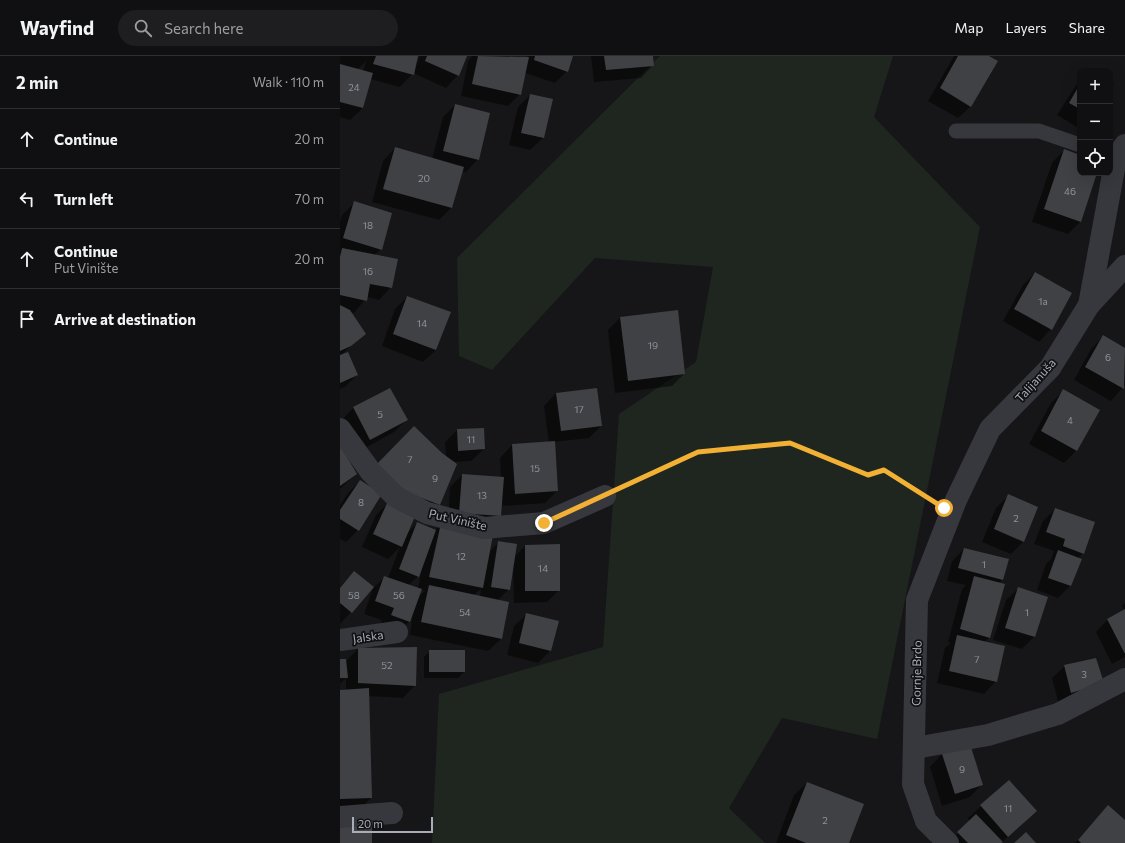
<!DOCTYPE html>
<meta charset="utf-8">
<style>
:root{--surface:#101012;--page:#1e1e20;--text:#f1f3f6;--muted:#9c9d9f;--line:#303032}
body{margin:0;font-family:Commissioner,sans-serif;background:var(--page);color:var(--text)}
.controls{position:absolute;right:12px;top:12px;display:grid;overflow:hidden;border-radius:8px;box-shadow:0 4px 16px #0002}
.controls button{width:36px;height:36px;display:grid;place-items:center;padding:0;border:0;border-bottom:1px solid var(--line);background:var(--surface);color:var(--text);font:20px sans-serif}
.scale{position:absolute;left:12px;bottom:10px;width:81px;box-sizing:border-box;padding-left:4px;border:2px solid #a8adb8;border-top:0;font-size:11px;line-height:14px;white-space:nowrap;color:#a8adb8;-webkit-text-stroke:3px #111113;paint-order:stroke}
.stop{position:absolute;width:12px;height:12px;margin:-9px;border:3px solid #f2b134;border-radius:50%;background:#fff}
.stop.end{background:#f2b134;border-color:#fff;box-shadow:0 1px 4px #0008}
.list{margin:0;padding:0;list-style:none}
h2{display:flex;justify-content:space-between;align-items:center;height:52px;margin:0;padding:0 16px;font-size:17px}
h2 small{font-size:13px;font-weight:400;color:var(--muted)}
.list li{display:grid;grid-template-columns:26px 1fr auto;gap:12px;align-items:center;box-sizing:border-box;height:60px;padding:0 16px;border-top:1px solid var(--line)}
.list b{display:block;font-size:15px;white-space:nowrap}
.list p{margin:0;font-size:13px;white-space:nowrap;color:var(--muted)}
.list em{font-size:13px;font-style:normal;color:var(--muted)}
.icon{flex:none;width:22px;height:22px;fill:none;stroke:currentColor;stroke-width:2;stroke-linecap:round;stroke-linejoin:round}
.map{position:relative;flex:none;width:785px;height:787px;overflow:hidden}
header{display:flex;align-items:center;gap:24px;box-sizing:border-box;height:56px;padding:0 20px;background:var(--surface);border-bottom:1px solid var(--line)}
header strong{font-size:19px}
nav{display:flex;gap:22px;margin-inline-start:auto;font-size:14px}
.search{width:280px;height:36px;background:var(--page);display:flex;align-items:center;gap:10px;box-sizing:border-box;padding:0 14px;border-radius:22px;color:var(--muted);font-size:15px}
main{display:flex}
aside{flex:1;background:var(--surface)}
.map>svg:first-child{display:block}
.green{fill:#1e261f}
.shadow{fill:#0007;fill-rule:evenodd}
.building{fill:#404145}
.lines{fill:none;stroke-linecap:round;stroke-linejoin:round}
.path{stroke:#3d3f44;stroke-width:2.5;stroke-dasharray:2 3;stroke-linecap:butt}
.lane{stroke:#37383d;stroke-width:15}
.street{stroke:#37383d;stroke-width:22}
.route{stroke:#f2b134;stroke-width:5}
.labels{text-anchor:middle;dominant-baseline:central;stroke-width:3.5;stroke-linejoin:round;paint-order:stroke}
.number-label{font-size:10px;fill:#8e929b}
.street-label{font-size:12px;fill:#a8adb8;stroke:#111113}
</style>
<header>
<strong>Wayfind</strong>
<div class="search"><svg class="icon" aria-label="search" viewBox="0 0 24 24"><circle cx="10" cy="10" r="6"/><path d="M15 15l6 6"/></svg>Search here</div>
<nav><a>Map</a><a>Layers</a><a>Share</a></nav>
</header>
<main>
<aside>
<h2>2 min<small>Walk · 110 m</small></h2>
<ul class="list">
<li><svg class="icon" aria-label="ahead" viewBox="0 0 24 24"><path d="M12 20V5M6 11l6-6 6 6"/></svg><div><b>Continue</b></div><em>20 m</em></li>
<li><svg class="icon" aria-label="left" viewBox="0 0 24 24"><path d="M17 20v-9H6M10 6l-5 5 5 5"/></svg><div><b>Turn left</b></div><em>70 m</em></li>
<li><svg class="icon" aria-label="ahead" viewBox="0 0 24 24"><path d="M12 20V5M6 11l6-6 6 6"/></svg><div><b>Continue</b><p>Put Vinište</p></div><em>20 m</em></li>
<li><svg class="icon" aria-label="arrive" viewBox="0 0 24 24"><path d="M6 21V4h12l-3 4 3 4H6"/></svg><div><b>Arrive at destination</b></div></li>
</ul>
</aside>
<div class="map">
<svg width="785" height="787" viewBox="0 0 785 787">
<rect width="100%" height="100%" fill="#161618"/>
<path class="green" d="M320,0H553L534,61L640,171L537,683L442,662L389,752L425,787H92L99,638L263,591L279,358L356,306L373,211L255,202L152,314L119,300L117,202Z"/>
<g class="shadow">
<path d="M0,0H77L76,10L80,0H126L118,19L106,32L73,17L60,31L30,23L23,52L10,64L0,61ZM26,5L23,15L17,14Z"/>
<path d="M132,0H177L187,2L188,0H232L227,15L215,27L185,17L180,38L168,50L121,40L128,5Z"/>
<path d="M251,0H312L313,9L301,22L254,26Z"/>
<path d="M614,0H647L631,50L618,62L588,45Z"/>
<path d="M740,23V73L717,59Z"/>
<path d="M770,25L774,28L770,35Z"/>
<path d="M190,39L212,44L203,82L190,94L169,89L178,51Z"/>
<path d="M115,49L138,103L126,116L122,115L111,152L99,164L32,146L43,105L55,92L92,103L103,61Z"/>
<path d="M724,94L740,100V117H756L740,166L728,178L692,166L712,107Z"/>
<path d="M14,147L41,193L35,199L51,231L39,244L27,241L14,257L10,256L24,278L0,300V165L2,159Z"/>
<path d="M695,217L711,273L699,286L663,265L683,229Z"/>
<path d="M67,241L109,256L96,294L83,306L42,290L55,253Z"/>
<path d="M281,261L344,318L332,330L275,337L268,274Z"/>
<path d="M763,281L785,293V329L771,345L734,324L751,293Z"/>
<path d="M0,300L17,319L5,331L0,333Z"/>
<path d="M50,333L66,364L54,376L18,396L1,365L13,352Z"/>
<path d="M723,335L759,354L736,395L724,407L689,388L711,347Z"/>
<path d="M216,337L261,370L249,382L214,386L217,435L205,447L163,450L161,442L160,459L148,471L149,496L159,486L174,501L185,490L219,534L207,546L174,547L173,512L169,533L158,544L168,547L161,583L148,595L70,579L73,555L69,566L57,578L39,571L42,564L24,558L33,532L45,521L48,522L60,491L48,503L22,491L36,459L48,447L106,401L105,386L117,374L143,373L144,393L131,405L113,406L100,449L87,461L69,454L67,477L77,467L95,474L101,468L108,469L110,431L122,419L161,422L160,402L172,389L209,387L204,350ZM82,512L78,532L69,529L78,520ZM141,533L140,541L134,539ZM81,534L85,535L78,541Z"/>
<path d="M0,391L16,418L0,433Z"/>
<path d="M20,425L18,474L6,486L0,483V449L8,437Z"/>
<path d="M668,440L684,485L671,498L642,486L656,452Z"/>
<path d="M715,453L743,497L738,502L740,503L730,530L718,542L697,534L706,508L711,503L714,495L694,488L703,465Z"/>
<path d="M624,493L663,523L659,527L649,582L644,586L656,625L644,638L597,627L605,592L611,587L608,586L622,533L626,529L607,525L612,505Z"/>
<path d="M14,516L11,556L0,568V531Z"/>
<path d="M679,532L707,541L694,581L682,593L653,584L666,544Z"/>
<path d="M785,547V601L772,608L756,576L768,563L785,555L782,550Z"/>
<path d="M187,558L218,566L210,595L198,607L167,599L174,570Z"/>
<path d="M18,593L75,629L63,642L28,640L31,742L13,760H0V635H6V622L0,628V604L6,605Z"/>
<path d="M90,595H124V616L118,622H84V601Z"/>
<path d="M725,610L762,627L719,649L712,622Z"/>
<path d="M629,690L642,728L630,741L602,750L590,711L602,698Z"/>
<path d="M669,725L683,767L661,787H608L630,765L628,762Z"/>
<path d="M467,727L508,787H436L454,739Z"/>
<path d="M768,751L785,766V787H735Z"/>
</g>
<g class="building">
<path d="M36,0H78L74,19L33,8Z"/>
<path d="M87,0H127L119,20L85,5Z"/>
<path d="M138,0L189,1L181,39L132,28Z"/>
<path d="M195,0H233L228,16L194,4Z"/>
<path d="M264,0H313L314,10L266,14Z"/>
<path d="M618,0H649L658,5L631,51L600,32Z"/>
<path d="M0,8L33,17L23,52L0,46Z"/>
<path d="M740,28V53L729,47Z"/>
<path d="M190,38L213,43L204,82L181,77Z"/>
<path d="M115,48L150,57L139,104L103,95Z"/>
<path d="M55,91L124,111L112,152L43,133Z"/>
<path d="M724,93L740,99V117H757L741,166L704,153Z"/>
<path d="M14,145L52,157L42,194L3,182Z"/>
<path d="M2,192L58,203L52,232L30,228L27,245L0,239V201Z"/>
<path d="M695,216L732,237L712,274L674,253Z"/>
<path d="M67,240L111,256L96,294L53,278Z"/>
<path d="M0,249L10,254L26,278L11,290L0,295Z"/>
<path d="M338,254L345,318L288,325L280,261Z"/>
<path d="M763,279L785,292L784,333L745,311Z"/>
<path d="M8,296L18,319L0,327V299Z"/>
<path d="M50,332L68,364L30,384L13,351Z"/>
<path d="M257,332L262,370L221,375L216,337Z"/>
<path d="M723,333L760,354L737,395L701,375Z"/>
<path d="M74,370L102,397L117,408L100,449L66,436L37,408Z"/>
<path d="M144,372L145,393L118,395L117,373Z"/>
<path d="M215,385L218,435L175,438L172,388Z"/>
<path d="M0,389L17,418L0,430Z"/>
<path d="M122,418L164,421L161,460L119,457Z"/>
<path d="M20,424L42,438L19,475L0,463V454Z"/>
<path d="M668,438L698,451L684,486L654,473Z"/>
<path d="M48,445L76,458L62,491L33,478Z"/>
<path d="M715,452L755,466L744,498L723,490L725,483L706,476Z"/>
<path d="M77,466L96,474L79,521L59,513Z"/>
<path d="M101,467L153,479L143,532L89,521Z"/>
<path d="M158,485L177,488L170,534L151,531Z"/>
<path d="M220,488V535H185V489Z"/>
<path d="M624,492L669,503L663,524L618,512Z"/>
<path d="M718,494L742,503L731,530L708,522Z"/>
<path d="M14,515L34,531L12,557L0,547V532Z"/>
<path d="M44,520L82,533L70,566L51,559L54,552L35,545Z"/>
<path d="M634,520L665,528L650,582L620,573Z"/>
<path d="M89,529L169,546L162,583L81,566Z"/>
<path d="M678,531L708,541L695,581L665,572Z"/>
<path d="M785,553V598L767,563Z"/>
<path d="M186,557L219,565L211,595L179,587Z"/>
<path d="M617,579L665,590L657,626L609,615Z"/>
<path d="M77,591L76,630L18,627V592Z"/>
<rect x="89" y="594" width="36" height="22"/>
<path d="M756,602L764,627L731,637L724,609Z"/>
<path d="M0,603H6L8,622H0Z"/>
<path d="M29,632L32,742L0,743V634Z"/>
<path d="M630,688L643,729L615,738L602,698Z"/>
<path d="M669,724L697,755L668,781L640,749Z"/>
<path d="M467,726L524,748L509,787H466L446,779Z"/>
<path d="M768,749L785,764V787H741L738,784Z"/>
<path d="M636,758L663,786L661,787H628L617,776Z"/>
<rect x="0" y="770" width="32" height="17"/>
<path d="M686,776L696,787H674Z"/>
</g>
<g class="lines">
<path class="path" d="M287,430L359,396L450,387L528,419L544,414L590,443"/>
<path class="lane" d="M616,75H699L740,89"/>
<g class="street">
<path d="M749,249L776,102L785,89"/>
<path d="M0,373L31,416L56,441L87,457L144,472L204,467L265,440"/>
<path d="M0,584L57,576"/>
<path d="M575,692L648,679L718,658L785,623"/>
<path d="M0,761L52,757"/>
<path d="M608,787L586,765L573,728L577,544L616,444L650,373L710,312L749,249L785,210"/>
</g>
</g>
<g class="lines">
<path class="route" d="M204,467L358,396L450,387L528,419L544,414L604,452"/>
</g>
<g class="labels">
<g class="number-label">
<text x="14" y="31">24</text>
<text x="84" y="122">20</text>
<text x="730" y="135">46</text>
<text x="28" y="169">18</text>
<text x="28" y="215">16</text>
<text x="703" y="245">1a</text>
<text x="82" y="267">14</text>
<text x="313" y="289">19</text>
<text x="768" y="301">6</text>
<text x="239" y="353">17</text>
<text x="40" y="358">5</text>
<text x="730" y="364">4</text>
<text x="131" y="383">11</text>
<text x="70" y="403">7</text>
<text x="195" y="412">15</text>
<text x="95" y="422">9</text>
<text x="142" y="439">13</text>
<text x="21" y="446">8</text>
<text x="676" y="462">2</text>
<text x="121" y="500">12</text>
<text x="644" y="508">1</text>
<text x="203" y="512">14</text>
<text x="14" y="539">58</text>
<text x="59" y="539">56</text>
<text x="125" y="556">54</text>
<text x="687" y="556">1</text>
<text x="637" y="603">7</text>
<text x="47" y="609">52</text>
<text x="744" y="618">3</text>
<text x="622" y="713">9</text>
<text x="668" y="752">11</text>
<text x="485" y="764">2</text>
</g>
<g class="street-label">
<text transform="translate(695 324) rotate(-48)">Talijanuša</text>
<text transform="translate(118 463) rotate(13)">Put Vinište</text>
<text transform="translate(28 580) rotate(-8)">Jalska</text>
<text transform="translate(576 617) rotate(-89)">Gornje Brdo</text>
</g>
</g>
</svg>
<div class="controls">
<button>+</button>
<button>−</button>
<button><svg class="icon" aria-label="locate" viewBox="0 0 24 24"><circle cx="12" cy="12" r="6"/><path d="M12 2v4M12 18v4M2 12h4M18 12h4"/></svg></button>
</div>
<div class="scale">20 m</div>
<div class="stop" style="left:604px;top:452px"></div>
<div class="stop end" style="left:204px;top:467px"></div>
</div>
</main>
